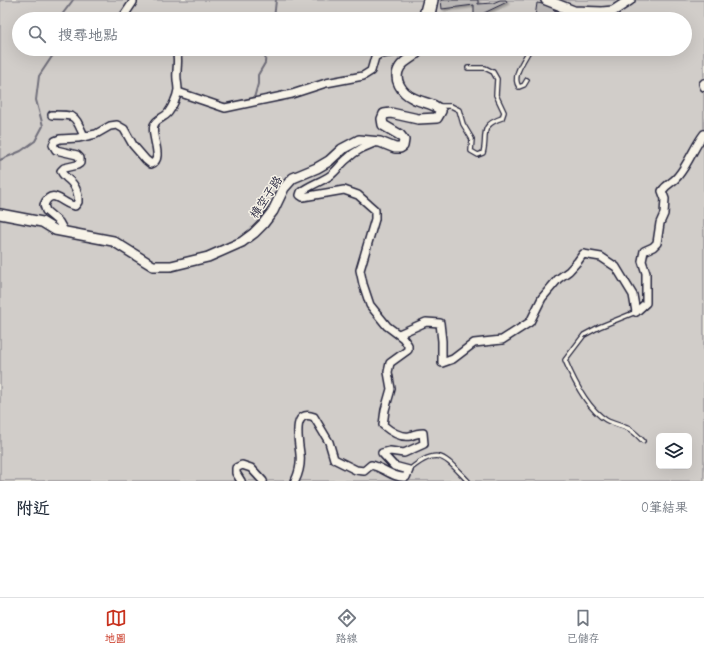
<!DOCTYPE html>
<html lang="zh-TW">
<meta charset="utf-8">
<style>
:root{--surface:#fff;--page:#f6f6f7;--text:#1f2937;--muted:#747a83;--line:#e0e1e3;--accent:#c8321e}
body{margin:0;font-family:"Comic Neue","LXGW WenKai TC",sans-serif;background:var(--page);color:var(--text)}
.controls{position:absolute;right:12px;bottom:12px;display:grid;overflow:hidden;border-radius:6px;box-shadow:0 4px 16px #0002}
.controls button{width:36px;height:36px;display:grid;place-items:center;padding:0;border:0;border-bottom:1px solid var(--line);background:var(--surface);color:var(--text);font:20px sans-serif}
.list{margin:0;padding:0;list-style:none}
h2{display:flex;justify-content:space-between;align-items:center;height:52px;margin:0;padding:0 16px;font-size:17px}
h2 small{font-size:13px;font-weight:400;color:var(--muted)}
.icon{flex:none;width:22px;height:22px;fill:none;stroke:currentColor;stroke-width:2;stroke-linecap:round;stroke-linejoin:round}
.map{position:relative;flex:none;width:704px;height:481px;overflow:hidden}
.search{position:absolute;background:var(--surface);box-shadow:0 4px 16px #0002;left:12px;right:12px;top:12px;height:44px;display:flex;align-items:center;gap:10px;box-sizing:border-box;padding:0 14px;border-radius:22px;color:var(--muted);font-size:15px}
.sheet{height:116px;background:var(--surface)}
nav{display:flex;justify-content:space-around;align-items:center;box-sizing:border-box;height:56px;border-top:1px solid var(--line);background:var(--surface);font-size:11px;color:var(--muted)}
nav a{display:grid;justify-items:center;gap:2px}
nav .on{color:var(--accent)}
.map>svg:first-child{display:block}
.green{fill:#d1cdc9;stroke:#7a7882;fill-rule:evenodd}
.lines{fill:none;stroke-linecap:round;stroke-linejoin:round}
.stream{stroke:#716f7b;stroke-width:2}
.building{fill:#bbb8b7;stroke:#22223b;filter:url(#shadow)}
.lane-casing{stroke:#22223b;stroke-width:6}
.street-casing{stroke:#22223b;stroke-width:10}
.secondary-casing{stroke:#22223b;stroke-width:12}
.lane{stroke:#f7f3e8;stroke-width:3.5}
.street{stroke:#f7f3e8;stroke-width:7}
.secondary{stroke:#f7f3e8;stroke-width:9}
.labels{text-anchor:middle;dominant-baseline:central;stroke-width:3;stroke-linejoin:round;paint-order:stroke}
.street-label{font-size:12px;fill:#22223b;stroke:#f7f3e8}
</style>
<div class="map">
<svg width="704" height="481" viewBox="0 0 704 481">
<defs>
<filter id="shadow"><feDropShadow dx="2" dy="2" stdDeviation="1" flood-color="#0004"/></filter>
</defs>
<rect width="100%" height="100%" fill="#eeebe1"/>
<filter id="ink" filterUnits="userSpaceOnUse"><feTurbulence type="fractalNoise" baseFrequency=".025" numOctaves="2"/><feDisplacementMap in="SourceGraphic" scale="8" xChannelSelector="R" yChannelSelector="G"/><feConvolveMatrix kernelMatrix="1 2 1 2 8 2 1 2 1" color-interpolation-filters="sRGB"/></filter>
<g filter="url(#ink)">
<path class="green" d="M0,0H704V481H0ZM19,19H685V49H19ZM659,436H689V466H659Z"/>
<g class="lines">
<g class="stream">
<path d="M61,19V16L73,0"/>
<path d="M274,19L276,0"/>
<path d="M254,98L258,84V75L265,63L266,49"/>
<path d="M0,160L21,151L35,141L43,126L36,100L39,76L55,52V49"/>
</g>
</g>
<g class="building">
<path d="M441,0H478V4L493,3L500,0H506L507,2L484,13L483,19H474V5L442,9Z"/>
<path d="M537,3L554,6L553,10L559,11L557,19L535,17Z"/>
</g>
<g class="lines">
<defs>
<g id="lane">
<path d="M560,9L566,14L568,19"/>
<path d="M527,80L524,85L519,87C511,76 525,59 530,49"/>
<path d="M438,106H451L459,110L463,124L472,139L471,151L478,155L483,153C488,135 478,126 502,118L504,112L496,95L497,79L493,72L485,68H468"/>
<path d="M636,312L599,327L584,335L565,360C573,379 588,409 606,420C613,424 620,425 627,428C633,430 638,436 643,441"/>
<path d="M409,470C439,445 444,457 468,481"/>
</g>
<g id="street">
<path d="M124,19L123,17L133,2V0"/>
<path d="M422,19L427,0"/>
<path d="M704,83L703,84L704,87"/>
<path d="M178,92L225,108L292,94L326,83L363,76L371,71L375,57L380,54L409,50L410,49"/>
<path d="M52,115C77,115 74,115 84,136"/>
<path d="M64,231L59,222L46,211L44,205C52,186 63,205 75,206L78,202C79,195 76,186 70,181C66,177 63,176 61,171L64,168L77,165L80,163V158L77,155L56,150L53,145L55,141L60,139L78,138L96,134L110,126L117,125L124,129L133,145L146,160L151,164C165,159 150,136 154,125C157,118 164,118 168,113C172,108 177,97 178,90C178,84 176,78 177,72C177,64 179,59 176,51L172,49"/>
<path d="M636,312L646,303V273L642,261L644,251L653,247L657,243L660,223L664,214L665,199L662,191C667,183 673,183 678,176C689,163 694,147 704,134"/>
<path d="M399,334L426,322L440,323L442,341V363L453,359L474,343L502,340L530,322L542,298L558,279L569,271L578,261L583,254L601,257L616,267L633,295L636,312"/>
<path d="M241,481L236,473V468L242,465L251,468L263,481"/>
<path d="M295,481C299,473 301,463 300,454C299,443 291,408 314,417L329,442L334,459L356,470L364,471L371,465C383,467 394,479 406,477L409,470L394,466L382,453L390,451L404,453L424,444L423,433C418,433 415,434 410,436C400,438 390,431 383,425L385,410L391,389L388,372L390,363L408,350V345L403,338L387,326L370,305L363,284L360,270L375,219V210L358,195L344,190L303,197L300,195L301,192C310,185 321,182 331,175C337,170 341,164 347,159C356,150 366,146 377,142"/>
</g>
<g id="secondary">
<path d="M546,0L574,11L602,12L613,11L630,0"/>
<path d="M429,19L433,0"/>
<path d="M0,214L42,222L55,230L113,241L153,266H171L208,257L242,242L254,233L263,224L273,211L284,188L293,178L317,168L329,161L342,149L359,140L380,142L395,148H400L403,146L404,140L400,135L383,125L382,119L384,114L391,113L418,119L437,118L441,111C435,103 422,103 413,98C402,93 392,79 400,67C406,58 414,59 420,49"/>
</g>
</defs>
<use href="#lane" class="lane-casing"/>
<use href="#street" class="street-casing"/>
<use href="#secondary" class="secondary-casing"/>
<use href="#lane" class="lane"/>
<use href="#street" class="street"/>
<use href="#secondary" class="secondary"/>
</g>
</g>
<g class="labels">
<g class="street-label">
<text transform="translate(266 197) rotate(-56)">樟空子路</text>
</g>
</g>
</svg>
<div class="controls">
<button><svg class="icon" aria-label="layers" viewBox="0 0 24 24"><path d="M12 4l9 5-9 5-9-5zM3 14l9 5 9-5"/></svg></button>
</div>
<div class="search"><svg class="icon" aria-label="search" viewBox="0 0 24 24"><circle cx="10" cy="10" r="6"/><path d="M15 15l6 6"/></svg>搜尋地點</div>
</div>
<section class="sheet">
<h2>附近<small>0筆結果</small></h2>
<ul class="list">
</ul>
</section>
<nav>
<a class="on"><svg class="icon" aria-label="map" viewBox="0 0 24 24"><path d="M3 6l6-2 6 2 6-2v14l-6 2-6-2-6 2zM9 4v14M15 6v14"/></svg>地圖</a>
<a><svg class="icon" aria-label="directions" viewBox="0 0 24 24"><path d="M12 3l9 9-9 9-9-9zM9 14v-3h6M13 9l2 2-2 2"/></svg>路線</a>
<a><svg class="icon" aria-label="saved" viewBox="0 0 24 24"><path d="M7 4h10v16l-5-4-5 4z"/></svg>已儲存</a>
</nav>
